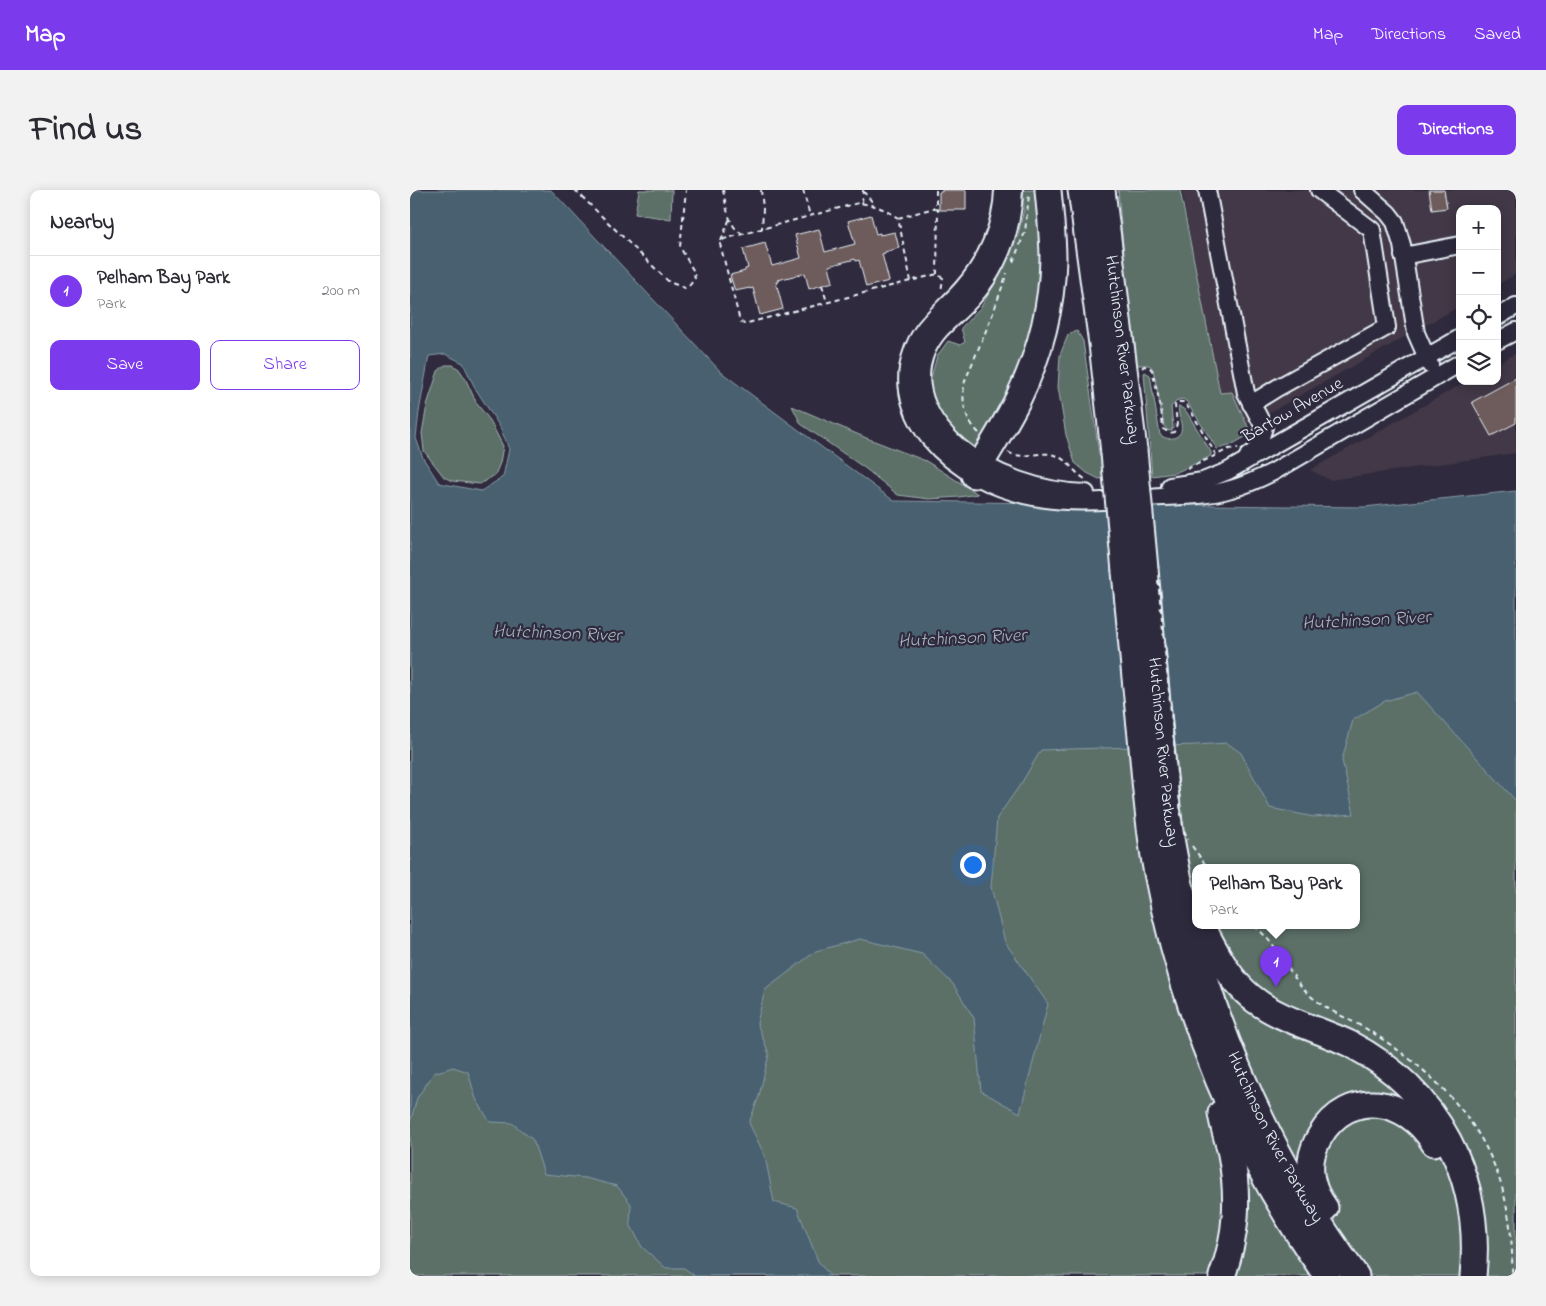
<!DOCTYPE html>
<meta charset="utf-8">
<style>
:root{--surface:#fff;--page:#f2f2f3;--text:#2b2b33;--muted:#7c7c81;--line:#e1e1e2;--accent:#7c3aed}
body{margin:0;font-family:"Indie Flower",sans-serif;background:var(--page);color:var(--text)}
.controls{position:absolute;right:15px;top:15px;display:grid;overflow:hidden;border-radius:10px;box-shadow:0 2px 12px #0003}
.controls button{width:45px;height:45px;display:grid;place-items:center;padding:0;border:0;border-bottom:1px solid var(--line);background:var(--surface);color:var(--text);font:25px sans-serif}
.you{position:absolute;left:562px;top:674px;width:18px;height:18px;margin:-12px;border:4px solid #fff;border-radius:50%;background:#1a73e8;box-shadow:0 0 0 8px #1a73e833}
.badge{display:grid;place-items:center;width:32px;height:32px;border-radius:50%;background:var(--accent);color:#fff;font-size:16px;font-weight:700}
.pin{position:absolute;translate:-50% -41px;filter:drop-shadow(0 1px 2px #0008)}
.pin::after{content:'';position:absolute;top:26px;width:18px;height:15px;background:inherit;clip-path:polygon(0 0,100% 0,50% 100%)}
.popup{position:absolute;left:782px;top:674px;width:168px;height:65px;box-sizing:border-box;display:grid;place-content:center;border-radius:10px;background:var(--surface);filter:drop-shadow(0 1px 4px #0005);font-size:16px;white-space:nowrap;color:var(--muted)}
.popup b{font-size:19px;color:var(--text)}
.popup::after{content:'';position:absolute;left:50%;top:100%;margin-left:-10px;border:10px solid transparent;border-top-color:var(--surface)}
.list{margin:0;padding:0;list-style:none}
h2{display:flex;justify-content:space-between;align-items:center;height:65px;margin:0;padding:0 20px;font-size:21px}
h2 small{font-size:16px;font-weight:400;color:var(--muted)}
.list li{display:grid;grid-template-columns:32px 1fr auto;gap:15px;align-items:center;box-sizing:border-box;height:70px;padding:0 20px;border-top:1px solid var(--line)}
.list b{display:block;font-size:19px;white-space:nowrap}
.list p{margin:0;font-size:16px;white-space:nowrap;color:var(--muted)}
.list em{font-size:16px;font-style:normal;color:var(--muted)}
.actions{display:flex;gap:10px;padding:15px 20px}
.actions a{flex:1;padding:11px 0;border:1px solid var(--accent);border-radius:10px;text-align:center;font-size:18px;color:var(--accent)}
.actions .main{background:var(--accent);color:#fff}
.icon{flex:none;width:28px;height:28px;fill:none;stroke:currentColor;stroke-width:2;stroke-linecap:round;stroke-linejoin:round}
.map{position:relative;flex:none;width:1106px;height:1086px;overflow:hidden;border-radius:10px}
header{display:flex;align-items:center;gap:30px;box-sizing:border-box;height:70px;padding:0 25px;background:var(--accent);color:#fff}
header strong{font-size:24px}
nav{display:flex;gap:28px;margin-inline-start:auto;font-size:18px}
.intro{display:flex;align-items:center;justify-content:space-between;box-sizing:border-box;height:120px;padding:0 30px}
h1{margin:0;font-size:35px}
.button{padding:12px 22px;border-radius:10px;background:var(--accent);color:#fff;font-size:18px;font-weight:700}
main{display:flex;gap:30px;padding:0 30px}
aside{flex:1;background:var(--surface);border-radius:10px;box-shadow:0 2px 12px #0003}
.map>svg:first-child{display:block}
.built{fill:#423946}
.green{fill:#5c6f67;stroke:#a2b0b0;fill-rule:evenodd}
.water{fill:#486170;stroke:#889ba6;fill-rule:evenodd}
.building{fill:#6e5b5b;stroke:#e8f1f8}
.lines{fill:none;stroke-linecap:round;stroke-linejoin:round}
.minor-casing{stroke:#e8f1f8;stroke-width:20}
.highway-casing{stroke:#e8f1f8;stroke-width:29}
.path{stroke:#e8f1f8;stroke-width:2;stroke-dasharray:5 4;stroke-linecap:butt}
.minor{stroke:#2f2a3d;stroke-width:16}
.highway{stroke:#2f2a3d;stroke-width:25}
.highway-bridge-casing{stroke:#e8f1f8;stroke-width:29;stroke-linecap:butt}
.path-bridge{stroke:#e8f1f8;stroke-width:2;stroke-dasharray:5 4;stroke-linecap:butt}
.highway-bridge{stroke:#2f2a3d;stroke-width:25}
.labels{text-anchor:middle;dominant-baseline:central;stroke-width:4.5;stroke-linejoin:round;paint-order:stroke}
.street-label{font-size:18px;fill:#e8f1f8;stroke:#2f2a3d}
.water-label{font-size:19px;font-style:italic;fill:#a8b7c2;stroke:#2f2a3d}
</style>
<header>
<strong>Map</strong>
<nav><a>Map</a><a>Directions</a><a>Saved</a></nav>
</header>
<div class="intro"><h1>Find us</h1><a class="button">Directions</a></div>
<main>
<aside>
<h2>Nearby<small></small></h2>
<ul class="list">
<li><span class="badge">1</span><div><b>Pelham Bay Park</b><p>Park</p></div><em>200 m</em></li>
</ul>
<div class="actions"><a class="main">Save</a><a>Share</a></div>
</aside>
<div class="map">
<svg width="1106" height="1086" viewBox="0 0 1106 1086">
<rect width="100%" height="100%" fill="#2f2a3d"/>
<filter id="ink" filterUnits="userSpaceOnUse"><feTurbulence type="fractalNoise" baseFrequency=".02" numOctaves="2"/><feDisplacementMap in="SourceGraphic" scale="10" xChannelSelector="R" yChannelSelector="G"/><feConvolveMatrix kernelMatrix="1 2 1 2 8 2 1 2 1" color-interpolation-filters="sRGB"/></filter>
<g filter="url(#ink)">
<g class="built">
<path d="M772,0H1106V84L1087,95V19H1050V116L814,248Z"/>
<path d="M1106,163V263L920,290L900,280L1057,191H1087V174Z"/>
</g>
<g class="green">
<path d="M229,0H262L261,29L225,24Z"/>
<path d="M613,0H631V103L605,196L572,256L564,258L556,254L529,224L519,195L527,166L538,151L550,155L555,152L551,138L571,117L593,79L608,45L614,19Z"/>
<path d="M708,0H770L810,203L822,202L839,239V245L819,256L807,259L777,212L773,209L768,210L761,217L763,237L762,240L758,241L754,236L743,179L739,175H727L716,92Z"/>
<path d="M667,141L673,151L689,263L696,284L695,288L689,289L677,283L665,273L656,245L648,197L650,165L658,145Z"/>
<path d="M35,175H43L49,179L55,188L67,214L79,229L93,256L90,273L85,285L70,294L42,291L34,287L14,261L12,243L17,215L28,181Z"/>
<path d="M735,182L740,185L750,245C755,248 759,250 766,247C778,240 766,226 769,216L776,221L801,262V265L799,267L765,283L742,286L734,183Z"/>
<path d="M382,216L454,247L516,271L568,304L549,307L519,309L488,305L456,279L391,234Z"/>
<path d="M0,439L935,469L1106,512V1086H0ZM786,678H946V736H786Z"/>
</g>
<path class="water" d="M0,0H141L311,182L484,311L954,317L1106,301V611L1007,502L975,511L943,530L932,570L944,624L904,627L860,618L831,563L817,553L786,555L631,560L612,592L587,628L581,697L595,752L638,814L610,923L571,901L564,828L543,794L512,764L450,749L406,761L355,800L347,833L359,864L349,906L339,933L355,966L364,1012L387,1018L408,1071L420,1086H285L274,1078H256L232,1057L220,1034L221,1014L207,996L175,988L134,984L123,950L102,933L80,932L66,909L58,882L43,877L24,883L7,908L0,933ZM35,164L53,173L65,198L90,237L99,259L93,287L71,301L29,293L13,268L6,248L9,222L19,166Z"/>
<g class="building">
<path d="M532,0H556V20H529V2H532Z"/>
<path d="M1019,0H1034L1037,18L1022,20Z"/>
<path d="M461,25L466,44L470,43V45L485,42L489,58L475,62V63L472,64L479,91L456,97L449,70L446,71L445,69L419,76L423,92L399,99L395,83L368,90L369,92H366L373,119L350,125L343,98L340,99V98L325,101L320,85L335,81V79L338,78L333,59L355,53L362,76L391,68L385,45L409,39L415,62L445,54L438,31Z"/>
<path d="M1106,188V233L1081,246L1062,212Z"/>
</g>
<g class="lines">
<defs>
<g id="minor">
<path d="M593,0C592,36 576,72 552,99C527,127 505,138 498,178C494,203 504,229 519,248C533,265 550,278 569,288C623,317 680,313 739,308C766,306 795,307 821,299C836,295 849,289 863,282L1050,173"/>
<path d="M604,0C603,32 594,63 576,90C564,110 546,123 530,140C495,180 513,226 549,257C582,285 632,302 676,303"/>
<path d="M797,0L836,203L854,237L847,260L838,266"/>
<path d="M952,0L978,23L985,32L992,55L1006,143L1020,175"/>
<path d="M993,66L1050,55"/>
<path d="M1087,127L1106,116"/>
<path d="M1087,151L1106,141"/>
<path d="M841,214L867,198L977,137L962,40L909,0"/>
<path d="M760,296L793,291L818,281L1050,148"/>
</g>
<g id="highway">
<path d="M671,0L692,154L704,263"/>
<path id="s1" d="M692,0L724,260"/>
<path d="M564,285C579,260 595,235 608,209C629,166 642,117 643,69C643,46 640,23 638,0"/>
<path id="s2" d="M735,379C740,435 745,490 750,545C754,582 756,618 762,654C789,809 852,959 946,1086"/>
<path d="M715,381C720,436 725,491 731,546C735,590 738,634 746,678C773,824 830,965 917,1086"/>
<path d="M792,736C806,762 818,788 841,807C869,830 907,838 940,854C1028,900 1073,988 1063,1086"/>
<path d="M811,923C813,937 818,950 821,964C829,1007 827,1045 812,1086"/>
<path d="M915,1018C910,1011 905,1003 903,994C898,977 901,961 910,946C939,897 997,908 1024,953"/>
</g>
</defs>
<use href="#minor" class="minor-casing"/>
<use href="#highway" class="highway-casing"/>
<g class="path">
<path d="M165,0L259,92L275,98L280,95L285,88L283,80L270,57L276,0"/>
<path d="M313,0C316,14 318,38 333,44"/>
<path d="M351,0L353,18L352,39"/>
<path d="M393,0L400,26"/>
<path d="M526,0V19L528,20L527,84"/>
<path d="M453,1L464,14"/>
<path d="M452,13L453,0"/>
<path d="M488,28L524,18L526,19"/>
<path d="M311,51L320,28"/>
<path d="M603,72L615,42L619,5"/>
<path d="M501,91L488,28C473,18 466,15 448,13L314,49L310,54L330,131L334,134L527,84L533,88L531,102"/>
<path d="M412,95L417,112"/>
<path d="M732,178L734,176L739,177L742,180L751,218L753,239L760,243L764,242L767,234L765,215L768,212H774L782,223L806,265"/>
<path d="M569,243C554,228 551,211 555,191L582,126L597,83"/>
<path d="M598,262C612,271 628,260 644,265C658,269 663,282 675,289"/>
<path d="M777,279L819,259L828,258"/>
<path d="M782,656L798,678"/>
<path d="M844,736C870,755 880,792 907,811C923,823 943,831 960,841C1052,900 1106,969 1102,1086"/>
</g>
<use href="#minor" class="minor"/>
<use href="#highway" class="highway"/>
<defs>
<g id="highway-bridge">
<path d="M724,260L735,379"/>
<path d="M704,263L715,381"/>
</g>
</defs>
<use href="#highway-bridge" class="highway-bridge-casing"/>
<path class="path-bridge" d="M748,390L771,624L774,640L778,650"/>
<use href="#highway-bridge" class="highway-bridge"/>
</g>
</g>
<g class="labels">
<g class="street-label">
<text stroke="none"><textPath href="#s1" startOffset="161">Hutchinson River Parkway</textPath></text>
<text transform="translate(883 221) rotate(-30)">Bartow Avenue</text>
<text stroke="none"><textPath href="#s2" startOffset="184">Hutchinson River Parkway</textPath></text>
<text stroke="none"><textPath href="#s2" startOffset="589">Hutchinson River Parkway</textPath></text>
</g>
<g class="water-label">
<text transform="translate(956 431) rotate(-3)">Hutchinson River</text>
<text transform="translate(147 444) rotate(2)">Hutchinson River</text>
<text transform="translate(552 449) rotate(-3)">Hutchinson River</text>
</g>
</g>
</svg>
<div class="controls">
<button>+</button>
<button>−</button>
<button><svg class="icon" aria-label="locate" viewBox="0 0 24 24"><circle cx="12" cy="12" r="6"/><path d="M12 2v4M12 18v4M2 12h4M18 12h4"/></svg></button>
<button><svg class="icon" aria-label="layers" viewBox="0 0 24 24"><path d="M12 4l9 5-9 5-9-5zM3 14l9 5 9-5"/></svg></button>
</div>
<div class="you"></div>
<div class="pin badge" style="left:866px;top:797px">1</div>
<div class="popup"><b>Pelham Bay Park</b>Park</div>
</div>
</main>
